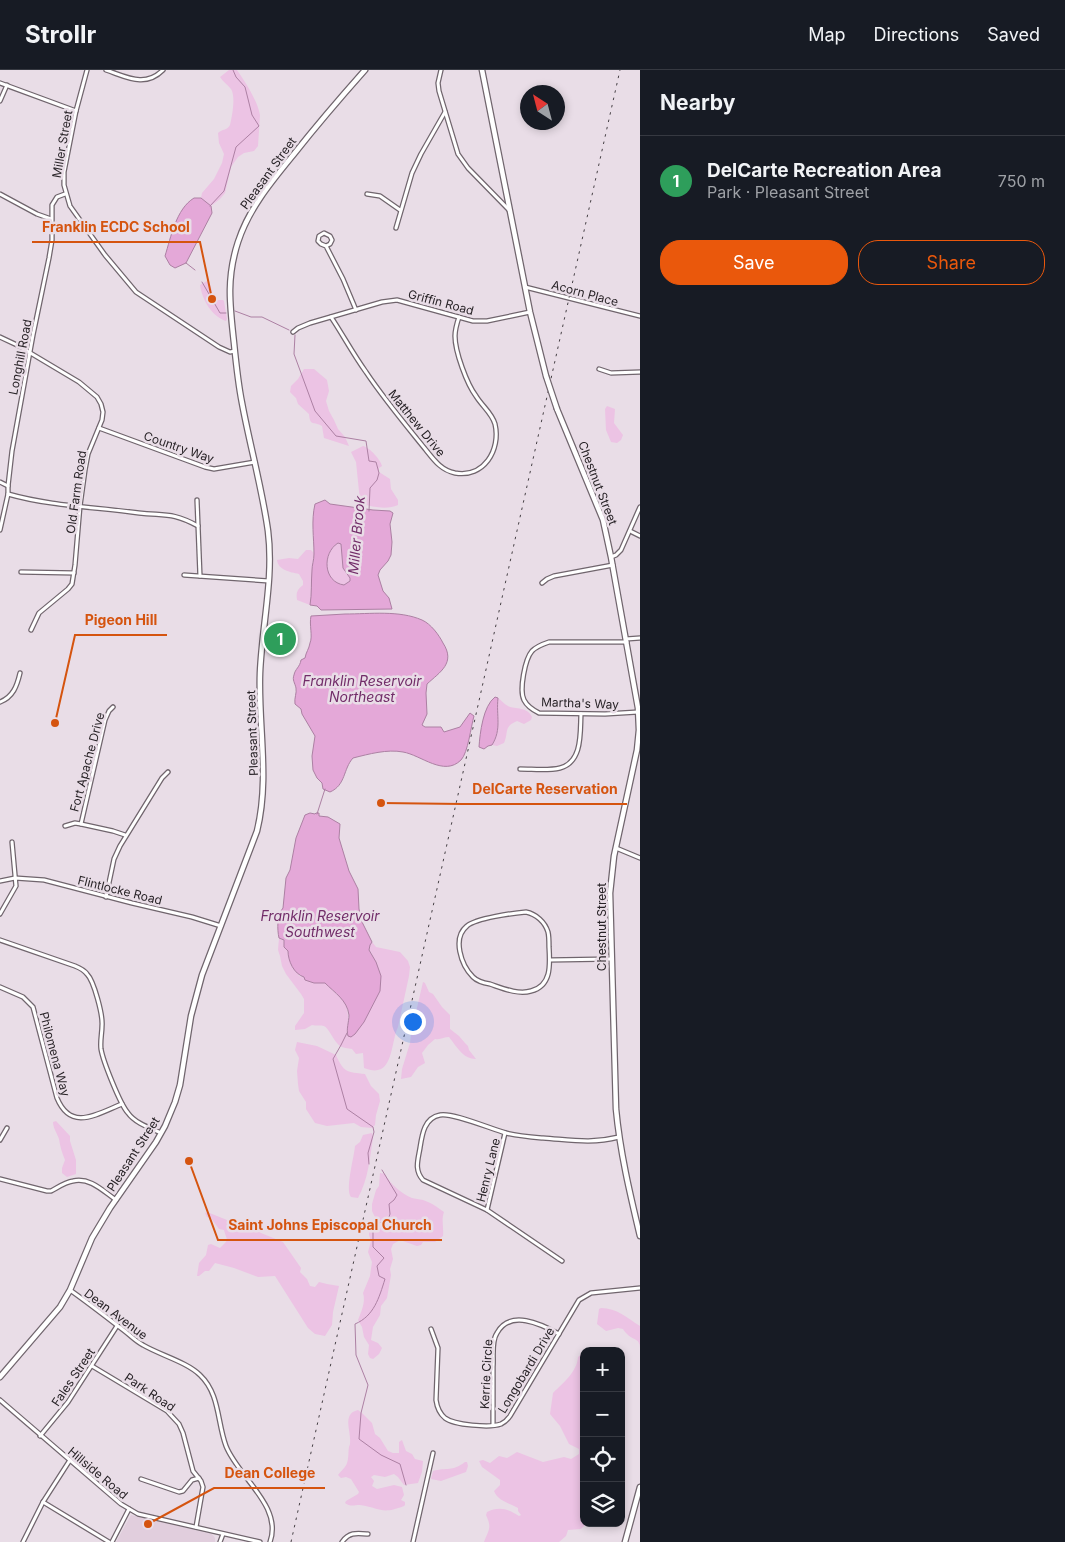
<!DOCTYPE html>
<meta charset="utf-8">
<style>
:root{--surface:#171b24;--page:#242831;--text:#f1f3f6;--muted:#9ea1a6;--line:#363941;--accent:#ea580c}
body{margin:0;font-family:Inter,sans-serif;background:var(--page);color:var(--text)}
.controls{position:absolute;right:15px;bottom:15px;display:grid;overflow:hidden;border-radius:10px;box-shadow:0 2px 8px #0003}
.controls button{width:45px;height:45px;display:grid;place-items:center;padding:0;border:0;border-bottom:1px solid var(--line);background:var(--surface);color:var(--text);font:25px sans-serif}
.compass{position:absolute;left:520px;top:15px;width:45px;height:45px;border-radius:50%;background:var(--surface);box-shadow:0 2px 8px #0003;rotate:324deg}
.you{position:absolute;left:412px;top:951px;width:18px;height:18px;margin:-12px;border:4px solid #fff;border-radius:50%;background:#1a73e8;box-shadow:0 0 0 8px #1a73e833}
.badge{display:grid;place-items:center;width:32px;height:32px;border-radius:50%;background:var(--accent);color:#fff;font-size:16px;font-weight:700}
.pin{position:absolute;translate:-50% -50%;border:2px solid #fff;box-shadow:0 1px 5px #0006}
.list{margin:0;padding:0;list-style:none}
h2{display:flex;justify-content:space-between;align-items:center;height:65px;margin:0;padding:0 20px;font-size:21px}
h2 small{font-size:16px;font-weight:400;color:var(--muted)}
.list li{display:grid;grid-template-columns:32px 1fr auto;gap:15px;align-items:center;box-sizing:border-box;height:90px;padding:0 20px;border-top:1px solid var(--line)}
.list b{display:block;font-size:19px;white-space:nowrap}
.list p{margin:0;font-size:16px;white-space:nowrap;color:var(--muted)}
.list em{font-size:16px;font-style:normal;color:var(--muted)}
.actions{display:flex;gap:10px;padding:15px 20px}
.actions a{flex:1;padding:11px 0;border:1px solid var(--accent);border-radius:20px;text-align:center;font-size:18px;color:var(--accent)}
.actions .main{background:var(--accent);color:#fff}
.icon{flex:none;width:28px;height:28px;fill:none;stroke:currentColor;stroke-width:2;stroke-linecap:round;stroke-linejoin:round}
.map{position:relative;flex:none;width:640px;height:1472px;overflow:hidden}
header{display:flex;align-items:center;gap:30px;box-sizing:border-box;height:70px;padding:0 25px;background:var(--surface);border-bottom:1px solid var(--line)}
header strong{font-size:24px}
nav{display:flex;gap:28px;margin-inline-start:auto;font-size:18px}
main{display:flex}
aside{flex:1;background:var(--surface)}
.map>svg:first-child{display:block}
.built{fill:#e1cedd}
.green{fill:#ecc3e4}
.water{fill:#e4a8d8;stroke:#ac80a3;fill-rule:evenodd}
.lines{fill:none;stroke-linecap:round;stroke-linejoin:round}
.stream{stroke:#ac80a3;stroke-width:1}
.street-casing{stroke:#70656d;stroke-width:5.5}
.secondary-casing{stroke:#70656d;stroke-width:7}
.street{stroke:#fff;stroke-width:3}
.secondary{stroke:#fff;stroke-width:4.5}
.rail{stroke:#453f44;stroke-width:1;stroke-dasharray:2.5 5;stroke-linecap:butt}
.secondary-bridge-casing{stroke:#70656d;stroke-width:7;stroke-linecap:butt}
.secondary-bridge{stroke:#fff;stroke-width:4.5}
.labels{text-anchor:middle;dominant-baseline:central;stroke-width:5;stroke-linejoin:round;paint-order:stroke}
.street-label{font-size:12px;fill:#282327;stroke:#e9dde7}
.water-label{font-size:14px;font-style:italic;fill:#722d69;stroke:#e9dde7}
.leader{fill:none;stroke:#d5540f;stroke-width:2}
.callout-dot{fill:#d5540f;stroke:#e9dde7;stroke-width:2}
.callout-label{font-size:14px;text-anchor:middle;font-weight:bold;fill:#d5540f;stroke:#e9dde7;stroke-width:5;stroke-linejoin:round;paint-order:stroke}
</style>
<header>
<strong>Strollr</strong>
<nav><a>Map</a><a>Directions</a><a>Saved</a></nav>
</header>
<main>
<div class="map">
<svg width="640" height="1472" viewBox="0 0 640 1472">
<rect width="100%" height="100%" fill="#e9dde7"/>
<path class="built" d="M131,1445L212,1464L215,1468V1472H116Z"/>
<g class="green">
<path d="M229,0H237C246,13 257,30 260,45L258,76L254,81L244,83L238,87L231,97L225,123L220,129L211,136L201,128L202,123L214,109L222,93L224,84L219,73L218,63C222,59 228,60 230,55C232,46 236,27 231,19C227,14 223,12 220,7Z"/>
<path d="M207,211C211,215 213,221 211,226L214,230H223L224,231L227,249L226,251C211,246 202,229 200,215Z"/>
<path d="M304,299H314L327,310L329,321L326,331L329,341L334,350L338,359L345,367L349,376L324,368L322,356C314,351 310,357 309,344L298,334L296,328L290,322L291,316L298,309Z"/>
<path d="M607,336L615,339L614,353L623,365L621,370L617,373L611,372L606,360L605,339Z"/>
<path d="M363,376C369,377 381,390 382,396L379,398V402L390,409L391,419L398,430V435C387,440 373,437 362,434L360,431L356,392L351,382Z"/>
<path d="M338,473L341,474L343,498L350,508V511L344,515C323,512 322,483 338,473Z"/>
<path d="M306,480H311L314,483C311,500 313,518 310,535L297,530C296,522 297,520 303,515V511L299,504C290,502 278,500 277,490L289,488L298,489Z"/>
<path d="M498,628C501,630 504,634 508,636C516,640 527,636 532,647L531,650L524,654L517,651C503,657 509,662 504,673L497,676L492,675C502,659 496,646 498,628Z"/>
<path d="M279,868L283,870L299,906L305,907L306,910L314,913H325C344,932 351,932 347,962L372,884L369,880L370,875L372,872L376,877L400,882L408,891L410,897L409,906L398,957C390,974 394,1010 364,998L363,983L356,984L352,979C348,978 343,978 340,976C334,972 329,958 324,956C321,955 316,956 312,955L305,959L295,960V956L304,943V929L301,924L286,904L282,896L280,886L278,880Z"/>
<path d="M423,912L425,913L429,922L433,924L442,937L450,945V959L459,966L465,973L468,976L469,980L476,989C463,989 457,977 449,967C444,967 441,970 435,969L428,975L422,983L425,993L418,997L411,1007L401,1009L402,999L410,973L412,955L416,942Z"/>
<path d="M297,972L317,976L336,985C344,1003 347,1002 365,1004L371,1016L379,1024L380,1031L376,1045L375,1055L372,1058L361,1057L354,1053L327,1056L315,1053L306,1039V1032L299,1021L298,1014L297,1001L299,988L295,980Z"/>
<path d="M56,1051L70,1066V1071L76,1090V1104L67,1107L62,1103V1098L65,1090C62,1083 60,1076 59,1069C57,1063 53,1058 53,1052Z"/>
<path d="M372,1063L373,1068C370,1088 368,1110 358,1128L351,1127C345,1119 354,1088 355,1076L360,1072L363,1065Z"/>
<path d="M380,1103L385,1104C390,1114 402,1124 412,1128C415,1129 419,1129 423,1130C432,1133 437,1137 444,1142C441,1150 444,1158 443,1166L435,1172H423L421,1175L417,1176L400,1170L393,1174L391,1179L393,1189L390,1199L391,1205L387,1228L381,1236L380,1245L373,1257L371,1270L378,1273L382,1278L379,1284L373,1289L370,1288L368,1284L369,1275L364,1267L362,1257L358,1250C361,1242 366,1232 363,1223L370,1206L372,1192L368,1182L371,1171L369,1165V1156L375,1147L372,1141V1134L376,1120L379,1116Z"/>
<path d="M207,1142L227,1150L235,1149L241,1153L251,1154L261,1163L283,1172L301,1198L300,1202L307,1209L310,1216L315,1217L319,1212L327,1214L339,1216L333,1242L332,1255L325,1266L315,1264L308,1258L275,1206L258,1207L234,1198L215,1193L209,1201H205L199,1206H197L199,1193L206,1185L208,1175L211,1174L220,1178C230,1168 227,1172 224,1160L219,1159L211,1148L207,1147L205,1143Z"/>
<path d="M601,1238C617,1238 627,1248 640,1256V1278C640,1269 634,1270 628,1265C626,1263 624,1261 623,1259L618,1258L606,1261L597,1254L599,1239Z"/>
<path d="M584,1282V1453H587L581,1459L568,1460L566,1466L559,1472H484C489,1459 492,1458 486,1445L487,1442C499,1436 508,1439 519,1446L521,1445L518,1441V1438C509,1433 498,1431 494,1421L500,1415V1410L482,1397L479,1391L483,1390L490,1393L499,1386L507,1388L517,1382L543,1392L564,1387L571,1389L579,1384V1379L569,1374L560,1356L550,1344L553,1323C563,1313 577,1302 578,1287Z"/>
<path d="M358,1340L363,1344L372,1353L375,1364L380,1368L388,1381L393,1383H399V1372L402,1370L406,1381L412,1384L415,1389L423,1391L422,1402L418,1413L404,1415L398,1407L394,1404L385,1407L374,1405L371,1407L374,1411L372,1416L377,1419L394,1415L402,1417L404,1425L401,1430L405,1432V1435L404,1436C381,1445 381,1438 360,1435C354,1435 350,1437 345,1433L346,1431L358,1424L359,1422L351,1409L346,1407L341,1408L338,1405C341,1401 346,1397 347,1393C349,1388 348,1382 349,1377C349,1376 350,1375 350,1374C352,1362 341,1344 358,1340Z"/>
<path d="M465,1392H467L468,1396L466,1402L441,1411L431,1409L433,1401C447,1397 452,1402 465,1392Z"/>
</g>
<g class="water">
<path d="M194,128H201L211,136L212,143L186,193L175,198L170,195L165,186C171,167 176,139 194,128Z"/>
<path d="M325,430L330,434L373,440L390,441L393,443L390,454L392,472L391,485L388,491L380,500L378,505L383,521L389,528L392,539L321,540L317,536L310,535C312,524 311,512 312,500C312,495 314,490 314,484C314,468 311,451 315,434ZM338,473L341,474L343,498L350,508V511L344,515C323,512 322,483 338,473Z"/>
<path d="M345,544C370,544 399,540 422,550C431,554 439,565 443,573C456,593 440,602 427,614L426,623L427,644L422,655L425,657H441L444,662L460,657L470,643L474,646C471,656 468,683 461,690C444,707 421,685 403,682C387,679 369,684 353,688C343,699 346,715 330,722L323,719L322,713L317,708L313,700L312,686L315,666L302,644L301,639L295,634C294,628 297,623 296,618C295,613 292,610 294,605C295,599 300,597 301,590L305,588C306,582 309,579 310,573C313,566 309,555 311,546Z"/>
<path d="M495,627L498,628C496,646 502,659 492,675L488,676L484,679L479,677C480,663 483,636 495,627Z"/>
<path d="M316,743H319V746L328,747L340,754L339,768L349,801L358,819L359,839L362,852L372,872L370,875L369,880L376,892L381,906L380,921L364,952L355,964L351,967L348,966C346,959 349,952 349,945C347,930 335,923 325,913H314L305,910L304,907C294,904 288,891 288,881L284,877V870L279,868C277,859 277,845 283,838L286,808L290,800L296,768L305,745L310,743L315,744Z"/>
</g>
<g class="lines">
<g class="stream">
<path d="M210,136L224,121L236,77L259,56L252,45L245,17L236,7L233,0"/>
<path d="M186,193L195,200"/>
<path d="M202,212L220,243H226"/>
<path d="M235,241L251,247H262L289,260"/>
<path d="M295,265L294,284L315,341L336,366L366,371L369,391L376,392L379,403L377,410L370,418L369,441"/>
<path d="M317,744L325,719"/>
<path d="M347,963L341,975L333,989L347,1039L373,1057L374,1062L368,1083L369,1094"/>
<path d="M382,1100L397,1125L394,1130L389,1134L390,1144L388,1150L373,1155V1177L384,1188L377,1196L379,1206L385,1209C379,1228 374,1246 355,1254L356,1285L368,1315L361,1343L359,1369L381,1385L400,1394L406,1415"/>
</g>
<defs>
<g id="street">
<path d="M87,0L76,41L64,102V115L70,136L105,185L136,222L219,277L230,282L235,281"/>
<path d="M106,0C127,7 145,18 163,0"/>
<path d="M441,0L438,13L439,21L458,84L468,98L510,141"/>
<path d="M0,13L76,41"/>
<path d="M0,31L7,15"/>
<path d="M0,124L37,144L51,149"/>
<path d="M367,124L380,126L400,140"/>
<path d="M396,158L412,103L421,84L445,42"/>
<path d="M326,176L330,174L332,170L330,166L324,163L319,166L318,171L321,174L326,176L343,209L356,240"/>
<path d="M525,217L640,246"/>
<path d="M331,247C343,265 353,284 366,302C384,329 405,354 426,380C434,390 441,400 455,403C484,408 501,380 495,354C492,343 482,336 476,326C467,314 455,282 455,266C455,260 457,253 459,247"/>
<path d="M293,262L298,258L310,253L382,232L397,230L473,251H487L530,242"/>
<path d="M0,267L17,275L79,312L97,327L101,334L103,342L102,350L88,384L85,400L80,436L75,495L72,514L68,519L39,543L31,560"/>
<path d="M599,299L611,303L640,302"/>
<path d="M99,358L205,397L214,399L255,392"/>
<path d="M0,412L8,416"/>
<path d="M8,424C50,436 95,437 139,443C165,446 172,442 198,456"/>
<path d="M197,430L200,506"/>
<path d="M0,460L8,424V416L12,381L33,265L49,188L52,170V135L57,127L65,124"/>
<path d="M630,461L640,466"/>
<path d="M611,487L616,485L621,480L640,437"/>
<path d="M21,502L74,503"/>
<path d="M184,505L269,511"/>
<path d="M542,513L547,509L554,506L613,495"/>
<path d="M626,569L640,568"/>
<path d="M627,572H549C543,574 537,576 532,581C525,589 519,620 524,630C527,636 533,640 539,643L605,644L638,642"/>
<path d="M0,632C13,627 17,616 20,603"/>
<path d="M520,699C533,699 548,701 560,698C583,692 580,662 581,644"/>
<path d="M81,754L105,650L109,641L113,637"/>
<path d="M65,756L75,753L81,754L113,761L125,765"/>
<path d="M616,778L640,788"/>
<path d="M0,811L15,808L44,810L132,833L192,847L221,856"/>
<path d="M106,827L114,789L120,776L162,708L168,702"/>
<path d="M526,842C536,844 545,852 548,862C549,866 549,872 549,877C550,894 552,916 531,921C518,925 502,918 490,914C484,913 477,911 473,907C461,895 452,868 467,856C476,848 514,843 526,842Z"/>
<path d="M0,844L16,816L12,772"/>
<path d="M0,870L75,896C80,898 84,900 87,904C94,911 103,945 102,956C102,963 100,971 101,979C103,991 120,1034 128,1043C135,1053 150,1058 161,1063"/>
<path d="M550,890L611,889"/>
<path d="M0,917L23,927L33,937L57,1028C71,1062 97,1044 122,1034"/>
<path d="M0,1070L7,1058"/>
<path d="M0,1109L47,1121H51C57,1118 65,1112 73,1111C90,1107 103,1121 116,1130"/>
<path d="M487,1140L505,1063"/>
<path d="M562,1191L487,1140L423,1110C414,1100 418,1090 420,1078C422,1065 424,1048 440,1045C452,1042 491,1059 506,1063C518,1066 531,1067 543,1068C572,1070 591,1074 619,1067"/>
<path d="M70,1220C87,1232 105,1246 122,1259C129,1264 135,1271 143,1275C160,1285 187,1292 200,1305C220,1324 217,1352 226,1376C238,1407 283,1436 270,1472"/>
<path d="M431,1259L438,1278L436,1330C437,1337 439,1343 445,1348C454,1355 490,1358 501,1354C505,1352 508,1349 510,1346L579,1230L591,1223L640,1218"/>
<path d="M92,1296L167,1341L179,1354L183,1363L193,1401L201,1411L203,1417L196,1457"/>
<path d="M0,1330L121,1434L138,1444L260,1472"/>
<path d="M493,1355C493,1336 493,1317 493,1297C494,1287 491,1272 497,1263C510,1239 541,1254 559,1264"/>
<path d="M40,1366L68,1332L117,1256"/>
<path d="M141,1409L179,1422L183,1421L192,1410L199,1408"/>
<path d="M43,1432L109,1472"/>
<path d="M23,1472L43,1432L70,1390"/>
<path d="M112,1472L129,1439"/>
<path d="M220,1472L223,1464"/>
<path d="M342,1472C349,1462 356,1463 368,1464"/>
<path d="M413,1472L433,1383"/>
</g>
<g id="secondary">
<path d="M482,0L530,242L546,306"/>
<path d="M557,339L603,450L611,487L638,638L639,660L637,680L614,786L610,823L616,1039C620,1082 630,1124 640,1166"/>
<path d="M0,1307L60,1237L70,1220L92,1168L110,1138L156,1072L165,1056L175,1032L180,1015L191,946L202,905L257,761C270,708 258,656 260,603C262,555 274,508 268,461C262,418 250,376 242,333C238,313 236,293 234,273C230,236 226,209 238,172C249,138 272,111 294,84C317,55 341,27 365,0"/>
<path d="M625,1472L640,1417"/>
</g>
</defs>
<use href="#street" class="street-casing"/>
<use href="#secondary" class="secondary-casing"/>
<use href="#street" class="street"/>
<use href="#secondary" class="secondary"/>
<path class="rail" d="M291,1472L620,0"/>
<defs>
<path id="secondary-bridge" d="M546,306L557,339"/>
</defs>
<use href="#secondary-bridge" class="secondary-bridge-casing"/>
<use href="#secondary-bridge" class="secondary-bridge"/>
</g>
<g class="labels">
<g class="street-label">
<text transform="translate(62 74) rotate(-80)">Miller Street</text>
<text transform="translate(268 103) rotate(-54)">Pleasant Street</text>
<text transform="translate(585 223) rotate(15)">Acorn Place</text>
<text transform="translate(441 232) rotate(15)">Griffin Road</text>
<text transform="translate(20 287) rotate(-79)">Longhill Road</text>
<text transform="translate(417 353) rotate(51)">Matthew Drive</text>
<text transform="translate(179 377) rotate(19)">Country Way</text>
<text transform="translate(598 413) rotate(69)">Chestnut Street</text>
<text transform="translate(76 422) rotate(-82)">Old Farm Road</text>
<text transform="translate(580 633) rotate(2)">Martha's Way</text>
<text transform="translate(252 663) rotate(-92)">Pleasant Street</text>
<text transform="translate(87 692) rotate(-75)">Fort Apache Drive</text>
<text transform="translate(120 820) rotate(14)">Flintlocke Road</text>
<text transform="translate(601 857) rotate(-90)">Chestnut Street</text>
<text transform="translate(55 984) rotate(75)">Philomena Way</text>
<text transform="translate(133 1084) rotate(-57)">Pleasant Street</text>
<text transform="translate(488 1100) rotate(-76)">Henry Lane</text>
<text transform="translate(116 1244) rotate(37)">Dean Avenue</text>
<text transform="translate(526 1300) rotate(-59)">Longobardi Drive</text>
<text transform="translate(486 1304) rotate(-87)">Kerrie Circle</text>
<text transform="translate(73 1307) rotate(-56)">Fales Street</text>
<text transform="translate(150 1322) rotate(34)">Park Road</text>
<text transform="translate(98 1403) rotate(40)">Hillside Road</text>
</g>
<g class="water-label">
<text transform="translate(356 465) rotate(-85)">Miller Brook</text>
<text x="362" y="610">Franklin Reservoir<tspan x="362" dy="16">Northeast</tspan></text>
<text x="320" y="845">Franklin Reservoir<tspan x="320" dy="16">Southwest</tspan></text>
</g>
</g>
<path class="leader" d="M212 229L200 172H32M55 653L75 565H167M381 733L462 734H627M189 1091L218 1170H442M148 1454L214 1418H325"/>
<g class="callout-dot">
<circle cx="212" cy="229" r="5"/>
<circle cx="55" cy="653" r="5"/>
<circle cx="381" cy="733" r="5"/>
<circle cx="189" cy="1091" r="5"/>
<circle cx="148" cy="1454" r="5"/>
</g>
<g class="callout-label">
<text x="116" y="162">Franklin ECDC School</text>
<text x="121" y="555">Pigeon Hill</text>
<text x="545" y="724">DelCarte Reservation</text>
<text x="330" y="1160">Saint Johns Episcopal Church</text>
<text x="270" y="1408">Dean College</text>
</g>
</svg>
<div class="controls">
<button>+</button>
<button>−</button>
<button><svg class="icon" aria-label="locate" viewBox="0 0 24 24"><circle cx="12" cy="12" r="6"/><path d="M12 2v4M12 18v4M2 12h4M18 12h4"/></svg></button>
<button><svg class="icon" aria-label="layers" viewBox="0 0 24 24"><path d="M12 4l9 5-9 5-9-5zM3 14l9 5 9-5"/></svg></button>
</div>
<svg class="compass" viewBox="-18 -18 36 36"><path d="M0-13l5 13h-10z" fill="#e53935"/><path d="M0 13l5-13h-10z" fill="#9ea1a6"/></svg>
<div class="you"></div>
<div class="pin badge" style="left:280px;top:569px;background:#2e9e5b">1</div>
</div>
<aside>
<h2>Nearby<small></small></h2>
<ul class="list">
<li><span class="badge" style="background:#2e9e5b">1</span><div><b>DelCarte Recreation Area</b><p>Park · Pleasant Street</p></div><em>750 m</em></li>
</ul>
<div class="actions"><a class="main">Save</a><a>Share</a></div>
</aside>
</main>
